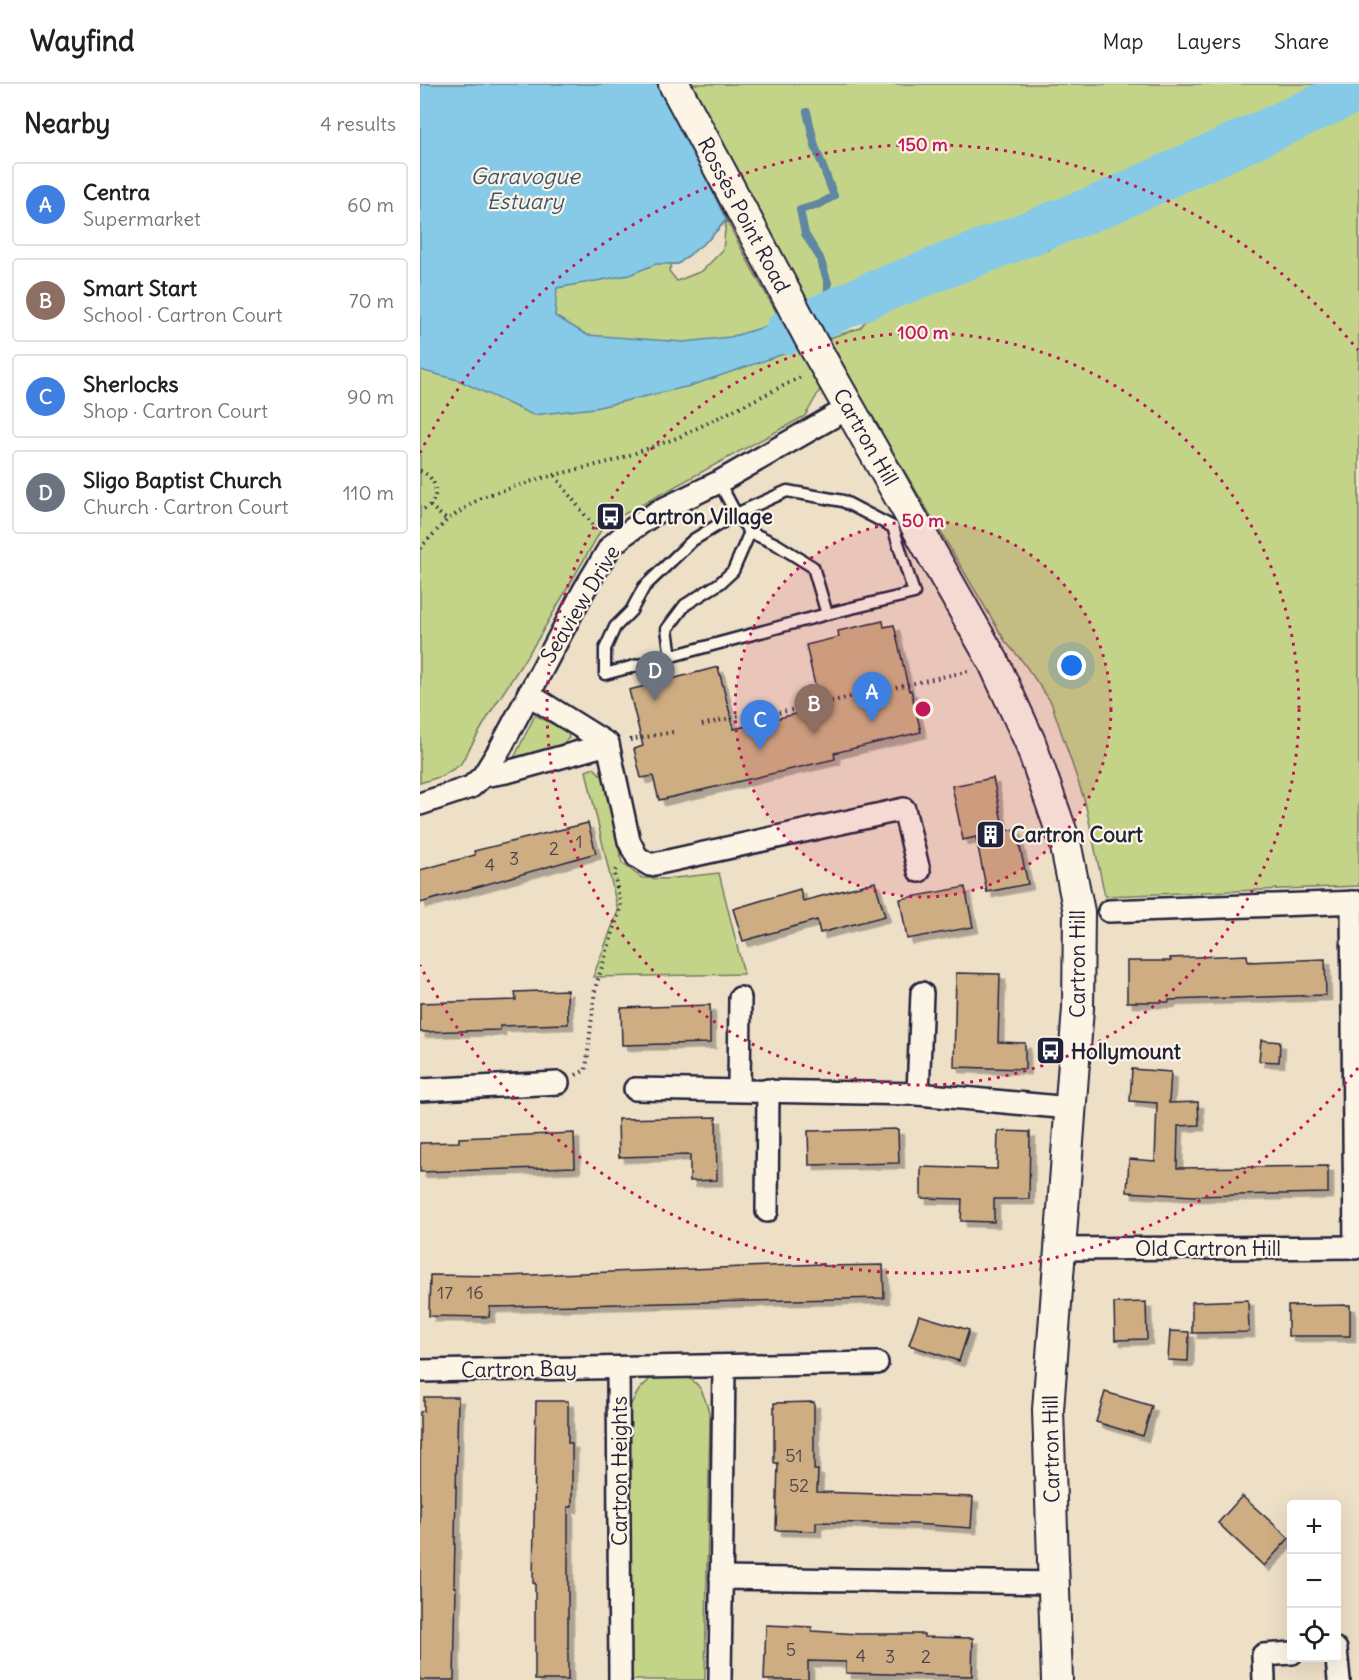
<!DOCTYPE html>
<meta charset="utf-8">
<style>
:root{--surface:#fff;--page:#f6f6f6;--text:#202124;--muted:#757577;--line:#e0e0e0;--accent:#22223b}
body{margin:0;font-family:Delius,sans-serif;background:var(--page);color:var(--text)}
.controls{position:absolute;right:18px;bottom:18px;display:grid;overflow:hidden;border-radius:6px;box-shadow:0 6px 24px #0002}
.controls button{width:54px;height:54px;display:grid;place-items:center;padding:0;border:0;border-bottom:2px solid var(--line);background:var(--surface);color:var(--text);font:30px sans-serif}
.you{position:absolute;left:652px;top:582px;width:21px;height:21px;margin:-15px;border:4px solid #fff;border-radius:50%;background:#1a73e8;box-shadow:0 0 0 9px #1a73e833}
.badge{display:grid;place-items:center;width:39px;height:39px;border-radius:50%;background:var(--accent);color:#fff;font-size:20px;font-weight:700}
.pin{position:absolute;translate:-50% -50px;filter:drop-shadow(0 2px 3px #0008)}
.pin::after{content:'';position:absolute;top:32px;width:21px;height:18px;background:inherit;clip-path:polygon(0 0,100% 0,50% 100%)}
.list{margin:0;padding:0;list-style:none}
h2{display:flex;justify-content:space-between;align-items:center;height:78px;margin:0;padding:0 24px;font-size:26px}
h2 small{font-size:20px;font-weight:400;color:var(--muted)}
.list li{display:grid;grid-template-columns:39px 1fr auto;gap:18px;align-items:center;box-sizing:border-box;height:84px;margin:0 12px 12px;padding:0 12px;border:2px solid var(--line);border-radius:6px}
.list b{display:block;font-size:22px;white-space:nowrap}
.list p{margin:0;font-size:20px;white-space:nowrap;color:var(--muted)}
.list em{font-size:20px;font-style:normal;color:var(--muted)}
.icon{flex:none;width:33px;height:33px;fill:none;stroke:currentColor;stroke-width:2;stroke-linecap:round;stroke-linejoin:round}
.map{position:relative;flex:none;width:939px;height:1596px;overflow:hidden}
header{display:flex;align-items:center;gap:36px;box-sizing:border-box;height:84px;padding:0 30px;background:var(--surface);border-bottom:2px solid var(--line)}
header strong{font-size:28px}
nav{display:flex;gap:33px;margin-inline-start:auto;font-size:21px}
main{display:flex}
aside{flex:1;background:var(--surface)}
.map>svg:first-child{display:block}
.green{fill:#c3d489;stroke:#727b62;stroke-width:1.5;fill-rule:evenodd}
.water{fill:#86cae7;stroke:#5e87a2;stroke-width:1.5}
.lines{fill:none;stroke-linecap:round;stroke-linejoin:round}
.stream{stroke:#5e87a2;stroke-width:8}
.river{stroke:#86cae7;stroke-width:45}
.building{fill:#cfad82;stroke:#22223b;stroke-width:1.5;filter:url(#shadow)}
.service-casing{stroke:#22223b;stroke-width:15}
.minor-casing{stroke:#22223b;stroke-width:26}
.secondary-casing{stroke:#22223b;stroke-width:34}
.path{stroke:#22223b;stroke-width:4;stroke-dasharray:1.5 4.5;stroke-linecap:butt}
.service{stroke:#fcf5e5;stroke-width:10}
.minor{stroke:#fcf5e5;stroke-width:21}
.secondary{stroke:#fcf5e5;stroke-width:30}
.ring{fill:none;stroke:#c2185b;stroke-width:3;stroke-dasharray:3 6}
.labels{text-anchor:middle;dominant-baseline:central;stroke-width:4.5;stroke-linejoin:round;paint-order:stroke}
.number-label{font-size:18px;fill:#4d454d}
.street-label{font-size:21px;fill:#22223b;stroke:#fcf5e5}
.poi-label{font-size:21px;font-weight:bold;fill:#22223b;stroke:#fcf5e5;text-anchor:start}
.water-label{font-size:22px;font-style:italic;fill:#40546f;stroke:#fcf5e5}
.centre{fill:#c2185b;stroke:#fcf5e5;stroke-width:3}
.ring-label{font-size:18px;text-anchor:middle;font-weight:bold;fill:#c2185b;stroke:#fcf5e5;stroke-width:4.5;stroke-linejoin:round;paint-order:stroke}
</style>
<header>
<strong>Wayfind</strong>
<nav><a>Map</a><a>Layers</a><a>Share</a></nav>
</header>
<main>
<aside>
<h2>Nearby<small>4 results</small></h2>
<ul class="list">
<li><span class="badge" style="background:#3f7fe0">A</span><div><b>Centra</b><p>Supermarket</p></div><em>60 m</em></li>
<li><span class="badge" style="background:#8d6e63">B</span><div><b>Smart Start</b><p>School · Cartron Court</p></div><em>70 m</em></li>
<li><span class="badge" style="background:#3f7fe0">C</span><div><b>Sherlocks</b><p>Shop · Cartron Court</p></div><em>90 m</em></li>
<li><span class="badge" style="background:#6b7280">D</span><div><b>Sligo Baptist Church</b><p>Church · Cartron Court</p></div><em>110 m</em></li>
</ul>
</aside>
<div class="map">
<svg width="939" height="1596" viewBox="0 0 939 1596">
<defs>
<filter id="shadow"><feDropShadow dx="5.5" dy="5.5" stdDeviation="0" flood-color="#0004"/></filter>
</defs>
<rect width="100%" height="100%" fill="#eedfc7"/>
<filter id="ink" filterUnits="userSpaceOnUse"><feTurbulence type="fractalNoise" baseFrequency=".0167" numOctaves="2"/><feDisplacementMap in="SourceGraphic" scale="12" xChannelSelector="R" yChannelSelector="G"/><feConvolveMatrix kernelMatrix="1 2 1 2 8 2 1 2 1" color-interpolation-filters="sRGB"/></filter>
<g filter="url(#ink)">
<g class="green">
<path d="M0,0H238C263,44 283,90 306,135C335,193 367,248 401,304L385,332L184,441L118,555L72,626L40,681L22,692L0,699ZM306,137L303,166L282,187L257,197L249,187L252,180H258L289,155Z"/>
<path d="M268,0H925L674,122L635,132L598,148L576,150L558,161L531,166L510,174L489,179L477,191L455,199L448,205C438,206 404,223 392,229Z"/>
<path d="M939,17V802L685,812L665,718L631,618L603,578L585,557L447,324L409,254L440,244L455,225L581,178L628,166L663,143L756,104Z"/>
<path d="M115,631L144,646L148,649L149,654L141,661L93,676Z"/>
<path d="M174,684L183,693L202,779L222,794L246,795L299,789L324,890L173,893L198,827L166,687Z"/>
<path d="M262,1291C283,1299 284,1312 290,1332L285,1596H207L208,1325L219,1306L232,1293Z"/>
</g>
<path class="water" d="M0,0H238L260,39L306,136L289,155L258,180H236L209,191L137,204L135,232L167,251L264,258L310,253L361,238L378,265L270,302L175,324L113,331L38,296L0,286Z"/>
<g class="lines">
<path class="stream" d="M387,28L395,62L414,112L400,120L380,126L385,150L400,174L408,199L407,230"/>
<path class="river" d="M367,248L452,210L683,121L939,5"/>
</g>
<g class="building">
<path d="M463,537L464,543L474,541L489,607L491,606L501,648L414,669L415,675L239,716L233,692L221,694L214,665L223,662L209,606L298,583L314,645L400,624L386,561L419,553L418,547Z"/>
<path d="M573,694L584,747L596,745L608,800L567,808L556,753L543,756L532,702Z"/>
<path d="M168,739L176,769L0,819V786L55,771L54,767Z"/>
<path d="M455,798L465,832L400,849L397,836L323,857L313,825L380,805L383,817Z"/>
<path d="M545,803L553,843L487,855L480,815Z"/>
<path d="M827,871L828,878L905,875L906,911L749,916V918H707V877H751L750,874Z"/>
<path d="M536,889L580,890L578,958L605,959V985L534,983Z"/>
<path d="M147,906L148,940L80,942V946L0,948V919L96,916L95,908Z"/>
<path d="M290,921V959L202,961L201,924Z"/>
<path d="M841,956L860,958L859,978L839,977Z"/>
<path d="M712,985L751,988L749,1019L778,1018L779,1041L758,1042L757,1084L908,1082V1109L773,1112L707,1108L709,1075L735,1077L737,1019L710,1017Z"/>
<path d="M296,1033L297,1096L270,1097V1071L199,1073L198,1035Z"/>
<path d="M478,1045L479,1079L389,1081L388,1047Z"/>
<path d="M578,1047L610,1048L609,1115H574V1138L541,1137L542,1115L501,1114V1083L577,1085Z"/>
<path d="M154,1049L155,1083L0,1088V1059L39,1058V1054Z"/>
<path d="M404,1180V1182L463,1181L464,1214L70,1223L69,1233L9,1232L10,1191L84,1192Z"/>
<path d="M828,1216L829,1248L772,1249V1218Z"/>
<path d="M726,1218L727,1255L695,1256L694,1219Z"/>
<path d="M930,1221V1252H868V1222Z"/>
<path d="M499,1231L549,1246L539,1277L489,1261Z"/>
<path d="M750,1247L769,1248L768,1277L748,1276Z"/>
<path d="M685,1308L732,1322L723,1352L676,1338Z"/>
<path d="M4,1313H38L34,1503H36L34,1596H0V1328L4,1327Z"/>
<path d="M116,1317H148V1359H152V1423H148V1596H115V1499H113Z"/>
<path d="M394,1318V1386H398L397,1408L553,1413L551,1444L494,1440L396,1438V1447L356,1446L358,1379H354V1319Z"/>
<path d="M822,1412L869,1454L844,1482L798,1439Z"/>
<path d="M346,1541L392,1543V1547L438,1550H504V1553L553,1554L552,1592L426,1589V1578L388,1577V1596H344Z"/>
</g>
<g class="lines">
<defs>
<g id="service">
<path d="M299,398L316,430L367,407L423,417L473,443L494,509L407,530L185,590V565L195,543L211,527L224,503L273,456L316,430L330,448L356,460L393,483L407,530"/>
<path d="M251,573L247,545L265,521L300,499L313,487L330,448"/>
</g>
<g id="minor">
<path d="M108,610L188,660L209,757L217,773L230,781L484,725L499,787"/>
<path d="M63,692L87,688L188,660"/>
<path d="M0,720L51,703L63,692L81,663L164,506L190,463L205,450L237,428L299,398L430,323"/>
<path d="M932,818L935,1164"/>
<path d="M689,827L939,818"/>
<path d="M215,1005L498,1010L650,1024"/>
<path d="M0,1006L138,999"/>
<path d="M319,1006L320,914"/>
<path d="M498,1010L502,909"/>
<path d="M347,1127L348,1006"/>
<path d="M641,1165L939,1163"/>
<path d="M198,1284L200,1596"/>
<path d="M0,1287L457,1279"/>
<path d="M301,1494L634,1499"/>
<path d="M916,1565L919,1596"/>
<path d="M300,1596L304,1283"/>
<path d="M844,1596L843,1571L872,1569"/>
</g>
<path id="secondary" d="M254,0L394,262L573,577L610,658L645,758L659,828L658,924L628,1326L637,1596"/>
</defs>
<use href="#service" class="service-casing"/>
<use href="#minor" class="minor-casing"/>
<use href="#secondary" class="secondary-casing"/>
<g class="path">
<path d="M0,387C20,394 21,420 0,427"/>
<path d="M135,392L177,447"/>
<path d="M10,422L27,436"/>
<path d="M0,464L27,436L62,413L122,394L193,377L257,354L381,293"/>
<path d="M282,641L318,632L349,631L549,587"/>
<path d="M210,656L253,648"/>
<path d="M156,991L166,986L175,905L201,823L194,789L197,782"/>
</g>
<use href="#service" class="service"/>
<use href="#minor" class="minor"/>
<use href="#secondary" class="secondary"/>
</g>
</g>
<circle cx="503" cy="625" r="188" fill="#c2185b" fill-opacity=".12"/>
<g class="ring">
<circle cx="503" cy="625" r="188"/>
<circle cx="503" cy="625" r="376"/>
<path d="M938 984A564 564 0 0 1 0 881M0 369A564 564 0 0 1 938 266"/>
</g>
<defs>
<symbol id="bus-square" viewBox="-11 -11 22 22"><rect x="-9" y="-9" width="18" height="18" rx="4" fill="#22223b" stroke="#fcf5e5"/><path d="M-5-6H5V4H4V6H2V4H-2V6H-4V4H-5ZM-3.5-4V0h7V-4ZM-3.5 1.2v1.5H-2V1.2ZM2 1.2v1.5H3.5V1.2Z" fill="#fff"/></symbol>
<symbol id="building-square" viewBox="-11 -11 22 22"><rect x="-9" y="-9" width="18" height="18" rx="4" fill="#22223b" stroke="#fcf5e5"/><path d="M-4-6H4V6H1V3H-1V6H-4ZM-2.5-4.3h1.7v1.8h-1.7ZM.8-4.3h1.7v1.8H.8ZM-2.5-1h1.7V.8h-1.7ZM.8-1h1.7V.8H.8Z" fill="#fff"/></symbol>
</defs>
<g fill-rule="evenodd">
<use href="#bus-square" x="174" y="416" width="33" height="33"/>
<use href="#building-square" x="554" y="734" width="33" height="33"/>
<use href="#bus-square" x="614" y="950" width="33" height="33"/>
</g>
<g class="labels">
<g class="number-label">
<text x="159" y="757">1</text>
<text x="134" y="764">2</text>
<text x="94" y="774">3</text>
<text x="70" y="780">4</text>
<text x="25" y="1208">17</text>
<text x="55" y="1208">16</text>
<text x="374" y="1371">51</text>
<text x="379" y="1401">52</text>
<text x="371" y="1565">5</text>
<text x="441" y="1571">4</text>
<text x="470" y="1572">3</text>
<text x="506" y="1572">2</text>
</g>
<g class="street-label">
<text transform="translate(324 131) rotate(62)">Rosses Point Road</text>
<text transform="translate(446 353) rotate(60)">Cartron Hill</text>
<text transform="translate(160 520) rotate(-59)">Seaview Drive</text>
<text transform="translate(657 880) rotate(-90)">Cartron Hill</text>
<text x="788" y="1164">Old Cartron Hill</text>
<text transform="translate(99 1285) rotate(-1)">Cartron Bay</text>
<text transform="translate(631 1365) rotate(-91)">Cartron Hill</text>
<text transform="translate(199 1387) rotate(-90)">Cartron Heights</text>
</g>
<g class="poi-label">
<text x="212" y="432">Cartron Village</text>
<text x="591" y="750">Cartron Court</text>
<text x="651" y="967">Hollymount</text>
</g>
<g class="water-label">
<text x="105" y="92">Garavogue<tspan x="105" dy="25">Estuary</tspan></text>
</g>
</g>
<circle cx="503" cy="625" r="9" class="centre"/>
<g class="ring-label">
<text x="503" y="67">150 m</text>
<text x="503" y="255">100 m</text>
<text x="503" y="443">50 m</text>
</g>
</svg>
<div class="controls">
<button>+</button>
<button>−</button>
<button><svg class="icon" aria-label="locate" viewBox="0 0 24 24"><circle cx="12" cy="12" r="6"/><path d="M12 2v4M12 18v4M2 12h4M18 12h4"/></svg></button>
</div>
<div class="you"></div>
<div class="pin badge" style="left:452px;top:638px;background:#3f7fe0">A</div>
<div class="pin badge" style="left:394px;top:650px;background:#8d6e63">B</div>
<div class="pin badge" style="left:340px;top:666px;background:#3f7fe0">C</div>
<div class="pin badge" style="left:235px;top:617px;background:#6b7280">D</div>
</div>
</main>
